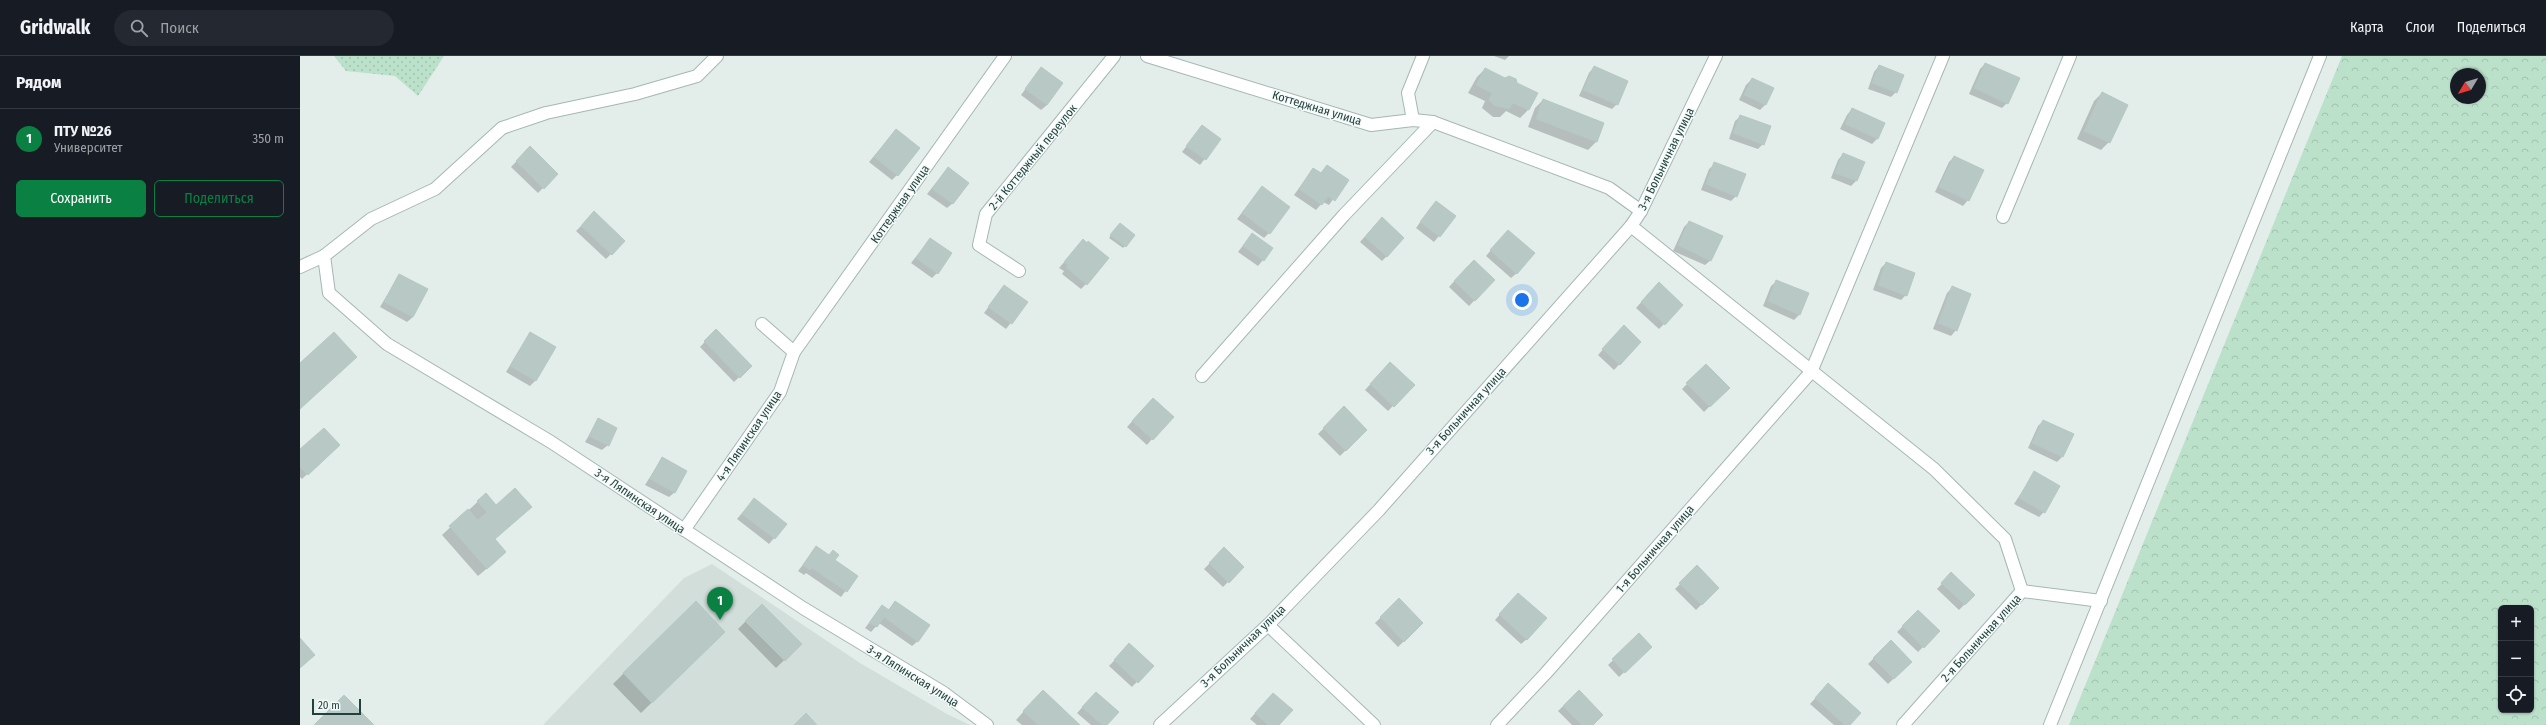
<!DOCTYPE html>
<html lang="ru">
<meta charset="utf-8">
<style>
:root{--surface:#171b24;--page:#242831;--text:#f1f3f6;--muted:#9ea1a6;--line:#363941;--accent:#0b8043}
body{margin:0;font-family:"Fira Sans Condensed",sans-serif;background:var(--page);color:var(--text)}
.controls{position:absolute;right:12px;bottom:12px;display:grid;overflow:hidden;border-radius:6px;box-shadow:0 1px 3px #0004}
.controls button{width:36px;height:36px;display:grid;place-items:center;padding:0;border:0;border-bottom:1px solid var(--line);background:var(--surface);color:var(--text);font:20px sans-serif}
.compass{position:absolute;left:2150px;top:12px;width:36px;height:36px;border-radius:50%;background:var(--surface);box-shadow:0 1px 3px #0004;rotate:232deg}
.scale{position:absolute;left:12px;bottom:10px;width:49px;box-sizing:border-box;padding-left:4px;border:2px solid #21413e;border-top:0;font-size:11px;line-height:14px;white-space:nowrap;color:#21413e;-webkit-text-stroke:3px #f4faf8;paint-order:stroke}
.you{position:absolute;left:1222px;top:244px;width:14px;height:14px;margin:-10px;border:3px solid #fff;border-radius:50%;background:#1a73e8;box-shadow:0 0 0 6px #1a73e833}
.badge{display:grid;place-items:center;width:26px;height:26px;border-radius:50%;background:var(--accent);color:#fff;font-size:13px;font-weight:700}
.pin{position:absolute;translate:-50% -33px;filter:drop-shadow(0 1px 2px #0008)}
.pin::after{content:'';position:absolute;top:21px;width:14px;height:12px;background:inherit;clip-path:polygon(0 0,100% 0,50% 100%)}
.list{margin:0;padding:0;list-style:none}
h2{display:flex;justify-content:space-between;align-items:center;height:52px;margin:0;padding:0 16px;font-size:17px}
h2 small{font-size:13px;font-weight:400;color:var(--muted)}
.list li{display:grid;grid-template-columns:26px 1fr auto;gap:12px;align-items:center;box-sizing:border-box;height:60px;padding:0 16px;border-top:1px solid var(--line)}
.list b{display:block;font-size:15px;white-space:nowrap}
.list p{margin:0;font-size:13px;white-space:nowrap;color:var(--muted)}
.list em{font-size:13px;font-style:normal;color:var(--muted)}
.actions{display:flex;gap:8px;padding:12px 16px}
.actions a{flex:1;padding:9px 0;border:1px solid var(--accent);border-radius:6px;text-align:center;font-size:14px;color:var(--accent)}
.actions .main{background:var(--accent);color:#fff}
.icon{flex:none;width:22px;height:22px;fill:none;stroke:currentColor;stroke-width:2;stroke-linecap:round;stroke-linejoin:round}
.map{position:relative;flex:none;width:2246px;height:669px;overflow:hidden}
header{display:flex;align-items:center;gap:24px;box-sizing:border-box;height:56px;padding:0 20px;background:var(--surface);border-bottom:1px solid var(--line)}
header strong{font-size:19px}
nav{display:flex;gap:22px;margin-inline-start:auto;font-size:14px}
.search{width:280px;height:36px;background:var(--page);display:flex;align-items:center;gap:10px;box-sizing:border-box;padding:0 14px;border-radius:22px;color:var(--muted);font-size:15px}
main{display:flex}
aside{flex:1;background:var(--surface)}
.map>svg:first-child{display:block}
.built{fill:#d1deda}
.forest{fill:url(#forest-crowns);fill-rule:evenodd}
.garden{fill:url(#garden-dots)}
.shadow{fill:#0003}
.building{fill:#b8c9c5;stroke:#b5c8c4}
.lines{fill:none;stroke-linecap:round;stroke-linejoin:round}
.minor-casing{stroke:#a5b7b4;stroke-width:14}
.minor{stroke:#fff;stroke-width:12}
.labels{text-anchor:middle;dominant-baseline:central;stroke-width:3;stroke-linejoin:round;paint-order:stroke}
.street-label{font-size:12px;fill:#21413e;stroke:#f4faf8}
</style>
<header>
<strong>Gridwalk</strong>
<div class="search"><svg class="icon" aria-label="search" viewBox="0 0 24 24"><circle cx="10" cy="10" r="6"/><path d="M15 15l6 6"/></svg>Поиск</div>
<nav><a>Карта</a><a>Слои</a><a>Поделиться</a></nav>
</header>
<main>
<aside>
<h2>Рядом<small></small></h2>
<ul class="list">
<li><span class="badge">1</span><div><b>ПТУ №26</b><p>Университет</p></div><em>350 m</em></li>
</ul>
<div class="actions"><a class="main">Сохранить</a><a>Поделиться</a></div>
</aside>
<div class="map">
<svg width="2246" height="669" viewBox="0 0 2246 669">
<defs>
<pattern id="forest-crowns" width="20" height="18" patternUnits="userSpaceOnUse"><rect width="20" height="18" fill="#bbe1cb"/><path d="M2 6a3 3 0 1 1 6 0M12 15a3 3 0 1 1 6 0" fill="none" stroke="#a0c2af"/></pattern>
<pattern id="garden-dots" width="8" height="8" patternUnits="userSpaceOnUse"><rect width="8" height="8" fill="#bbe1cb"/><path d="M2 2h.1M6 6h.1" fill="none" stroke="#a0c2af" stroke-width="1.8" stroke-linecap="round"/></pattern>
</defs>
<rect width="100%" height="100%" fill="#e3eeeb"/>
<path class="built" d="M412,508L560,607L647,658L670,669H243L384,522Z"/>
<path class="forest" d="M2042,0H2246V669H1769ZM2156,18H2180V42H2156ZM2201,552H2231V654H2201Z"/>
<path class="garden" d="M34,0H144L118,40L95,20L46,15Z"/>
<g class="shadow">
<path d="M1194,0H1209L1205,4Z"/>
<path d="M1685,8L1707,47L1702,52L1669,38L1680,13Z"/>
<path d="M1579,10L1596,36L1591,41L1568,33L1574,16Z"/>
<path d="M1294,11L1317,48L1312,53L1279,40L1289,17Z"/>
<path d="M741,12L747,49L741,54L721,39Z"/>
<path d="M1185,13L1228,54L1220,62L1206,55L1200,61H1193L1182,52L1185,45L1168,37L1177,21Z"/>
<path d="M1452,23L1466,48L1460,54L1439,44L1446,29Z"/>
<path d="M1802,37L1809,86L1801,94L1777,83L1794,45Z"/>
<path d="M1243,44L1303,67L1296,86L1288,94L1228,71L1235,52Z"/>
<path d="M1552,53L1578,82L1572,88L1540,73L1547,59Z"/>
<path d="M1441,60L1463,88L1458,93L1429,83L1435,65Z"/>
<path d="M902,70L920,83L900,109L882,96Z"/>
<path d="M596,74L597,119L592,124L569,106Z"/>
<path d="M230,91L257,118L238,137L211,111Z"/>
<path d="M1543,98L1556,125L1551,130L1531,122L1538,104Z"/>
<path d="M1654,101L1668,144L1663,150L1635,136L1649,106Z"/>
<path d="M1415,108L1436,140L1431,145L1401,134L1409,113Z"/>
<path d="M1027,110L1047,124L1029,149L1023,146L1016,154L994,139L1013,113L1020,118Z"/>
<path d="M648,112L653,147L647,152L627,138Z"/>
<path d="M962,131L969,177L964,182L937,163Z"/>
<path d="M1131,151L1155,160L1134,186L1116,172Z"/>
<path d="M294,157L324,185L306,203L276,175Z"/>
<path d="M1389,166L1411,204L1405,209L1373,195L1384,171Z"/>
<path d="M1076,168L1087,200L1082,205L1060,186Z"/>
<path d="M817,170L825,190L823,192L809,182Z"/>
<path d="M952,178L972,193L958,210L938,196Z"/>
<path d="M1203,180L1217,217L1211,222L1186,200Z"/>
<path d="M630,183L637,217L632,222L611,207Z"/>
<path d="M778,190L786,228L781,233L762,218L764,215L759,212Z"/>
<path d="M1586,207L1606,239L1601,244L1573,234L1581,212Z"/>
<path d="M1168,210L1194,224L1169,250L1149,231Z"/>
<path d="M99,219L113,261L107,266L80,251Z"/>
<path d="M1477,225L1500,258L1494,264L1463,250L1471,230Z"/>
<path d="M704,230L727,246L706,273L684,257Z"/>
<path d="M1653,231L1656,274L1651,280L1633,273L1647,237Z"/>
<path d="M1353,233L1364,268L1359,273L1336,252Z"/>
<path d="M416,274L451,310L434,326L400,291Z"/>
<path d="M1319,276L1340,286L1314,314L1298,299Z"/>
<path d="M230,277L235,325L230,330L206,316Z"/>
<path d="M1090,307L1113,329L1088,355L1065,334Z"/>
<path d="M1406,309L1428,332L1404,356L1382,333Z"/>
<path d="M848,348L852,383L847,389L827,371Z"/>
<path d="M1044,352L1066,374L1040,400L1018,378Z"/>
<path d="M298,364L308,389L302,394L285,386Z"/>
<path d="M1743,365L1762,401L1757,406L1728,392L1738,370Z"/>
<path d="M38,389L2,423L0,421V394Z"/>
<path d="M362,402L375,436L369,441L345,429Z"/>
<path d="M1734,417L1744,456L1739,461L1714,448Z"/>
<path d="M186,438L197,504L178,520L142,479Z"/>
<path d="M454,443L486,468L469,488L437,463Z"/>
<path d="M516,492L556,521L541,541L506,517L504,519L498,515Z"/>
<path d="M924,493L943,511L923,531L904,513Z"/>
<path d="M1397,511L1418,532L1396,554L1375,533Z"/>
<path d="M1651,518L1674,539L1659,554L1637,533Z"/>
<path d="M1213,543L1227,583L1221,588L1195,564Z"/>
<path d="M1099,544L1122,567L1098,591L1075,567Z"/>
<path d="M396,546L424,576L341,657L313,628Z"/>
<path d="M595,546L618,585L612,590L579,567L571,576L565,572L582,550L588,554Z"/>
<path d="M462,549L501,588L476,612L438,573Z"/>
<path d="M1618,555L1639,575L1618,596L1597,576Z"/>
<path d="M1339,579L1351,591L1319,621L1308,609Z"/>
<path d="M1591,585L1611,606L1588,628L1568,608Z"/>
<path d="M829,589L852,610L832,631L809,610Z"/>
<path d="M1523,634L1549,669H1534L1510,648Z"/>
<path d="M1279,635L1292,669H1272L1258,655Z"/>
<path d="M791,642L806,669H791L777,657Z"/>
<path d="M735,643L779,669H722L716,664Z"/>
<path d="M968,643L978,669H957L950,663Z"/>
</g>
<g class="building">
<path d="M1685,7L1720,22L1708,48L1674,32Z"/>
<path d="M1579,9L1604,19L1597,37L1572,27Z"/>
<path d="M1294,10L1328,25L1318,49L1283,34Z"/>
<path d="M741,11L763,27L747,49L725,33Z"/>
<path d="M1185,12L1205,22L1209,20L1216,23L1217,27L1238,37L1229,54L1213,47L1209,53L1195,50L1189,44L1192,37L1176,29Z"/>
<path d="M1452,22L1474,32L1466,49L1444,39Z"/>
<path d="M1802,36L1828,49L1810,87L1784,75Z"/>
<path d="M1243,43L1304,67L1297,86L1236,63Z"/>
<path d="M1552,52L1585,67L1578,83L1545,68Z"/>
<path d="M1440,59L1471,70L1464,89L1433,77Z"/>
<path d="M902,69L921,83L906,104L886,90Z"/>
<path d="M596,73L620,92L598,120L574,101Z"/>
<path d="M230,90L258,118L244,133L216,105Z"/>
<path d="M1543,97L1565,106L1557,125L1535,117Z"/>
<path d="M1654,100L1684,114L1669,145L1639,131Z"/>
<path d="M1414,106L1446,118L1437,141L1406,128Z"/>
<path d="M1027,109L1049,124L1035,145L1028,140L1022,149L999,133L1013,112L1021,117Z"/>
<path d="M648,111L669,127L653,148L632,133Z"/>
<path d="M962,130L990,151L970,178L942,157Z"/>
<path d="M1136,145L1156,160L1140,181L1120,166Z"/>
<path d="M294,155L325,185L312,199L281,170Z"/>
<path d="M1082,161L1104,182L1087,201L1065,181Z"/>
<path d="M1389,165L1423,180L1411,205L1378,189Z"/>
<path d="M820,167L835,179L826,191L810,179Z"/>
<path d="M1208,174L1235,197L1217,218L1190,194Z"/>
<path d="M952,177L973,192L964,205L943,190Z"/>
<path d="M630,182L652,197L638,218L616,202Z"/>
<path d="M783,183L787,187L788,185L809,202L787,229L767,212L768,209L764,206Z"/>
<path d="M1174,204L1195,224L1175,245L1154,225Z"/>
<path d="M1586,206L1615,217L1607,240L1578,229Z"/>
<path d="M99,218L128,233L113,261L84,246Z"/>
<path d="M1476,224L1509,237L1500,259L1468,245Z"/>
<path d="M1359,226L1383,249L1365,269L1341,246Z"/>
<path d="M704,229L728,246L712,268L688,251Z"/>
<path d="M1652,230L1671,238L1657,275L1638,267Z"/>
<path d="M1324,269L1341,286L1320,309L1302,293Z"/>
<path d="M416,273L452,310L440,322L404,285Z"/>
<path d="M34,276L57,301L0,353V307Z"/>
<path d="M230,276L256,291L236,325L210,310Z"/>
<path d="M1090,306L1115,329L1094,351L1070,328Z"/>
<path d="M1406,308L1430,332L1410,351L1386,327Z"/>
<path d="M853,342L874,361L853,384L832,365Z"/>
<path d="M1044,350L1067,374L1046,395L1023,372Z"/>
<path d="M298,362L317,372L309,390L289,380Z"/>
<path d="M1743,364L1774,378L1763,401L1732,387Z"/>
<path d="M24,372L40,389L8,419L0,411V393Z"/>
<path d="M362,401L387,415L375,437L350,423Z"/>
<path d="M1734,415L1760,430L1745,457L1719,442Z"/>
<path d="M215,432L232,451L195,483L206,496L187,513L149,470L168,453L178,464L187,456L177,445L186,437L196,449Z"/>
<path d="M454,442L487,468L475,483L442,458Z"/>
<path d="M516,490L529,499L533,494L539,499L535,504L558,520L547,536L512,512L510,514L503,509Z"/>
<path d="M924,491L944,511L929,527L909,507Z"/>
<path d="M1397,509L1419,532L1402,549L1379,527Z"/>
<path d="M1651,516L1675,539L1665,549L1641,527Z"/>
<path d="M1218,537L1247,562L1227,584L1199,558Z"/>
<path d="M1099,542L1123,567L1104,586L1080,561Z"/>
<path d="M396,545L425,576L352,647L323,617Z"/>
<path d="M595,545L630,569L618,586L584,561L577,571L569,567L582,549L589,554Z"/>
<path d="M462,548L502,588L485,605L445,565Z"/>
<path d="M1618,554L1640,575L1624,592L1602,570Z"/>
<path d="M1339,577L1352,591L1325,617L1312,603Z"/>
<path d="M0,582L15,599L0,612Z"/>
<path d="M1591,584L1612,606L1594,623L1573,602Z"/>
<path d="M829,587L854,610L838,627L814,604Z"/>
<path d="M1528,627L1561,657L1550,669H1545L1515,642Z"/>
<path d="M743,634L780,669H738L723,655Z"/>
<path d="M1279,634L1303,659L1293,669H1282L1263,650Z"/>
<path d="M796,636L819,656L807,669H802L782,651Z"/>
<path d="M973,637L993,654L979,669H968L955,657Z"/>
<path d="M44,639L74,669H14Z"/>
<path d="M506,657L517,669H494Z"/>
</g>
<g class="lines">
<defs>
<g id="minor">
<path d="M847,0L1071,69L1113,64L1133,66L1309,132L1341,155"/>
<path d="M1113,64L1108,37L1123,0"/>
<path d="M1703,161L1770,0"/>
<path d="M1331,170L1634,413L1705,483L1722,535"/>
<path d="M24,200L29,237L87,288L251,386L503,552L644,637L687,669"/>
<path d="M0,211L24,200L71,163L135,133L202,72L246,57L335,38L397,20L417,0"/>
<path d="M719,215L679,189L686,158L814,0"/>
<path d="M494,296L705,0"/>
<path d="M902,320L1044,159L1133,66"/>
<path d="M384,474L480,336L494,296L462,268"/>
<path d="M968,569L1074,669"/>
<path d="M860,669L968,569L1079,454L1331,170L1341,155L1416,0"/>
<path d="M1197,669L1246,617L1511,316L1643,0"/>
<path d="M1603,669L1722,535L1801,545"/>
<path d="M1750,669L2020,0"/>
</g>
</defs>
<use href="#minor" class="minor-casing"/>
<use href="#minor" class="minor"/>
</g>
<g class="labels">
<g class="street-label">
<text transform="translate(1017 52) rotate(17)">Коттеджная улица</text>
<text transform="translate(733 101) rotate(-51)">2-й Коттеджный переулок</text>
<text transform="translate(1366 103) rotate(-64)">3-я Больничная улица</text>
<text transform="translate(600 148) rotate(-55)">Коттеджная улица</text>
<text transform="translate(1166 355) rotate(-48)">3-я Больничная улица</text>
<text transform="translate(449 380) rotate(-56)">4-я Ляпинская улица</text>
<text transform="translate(340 445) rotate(34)">3-я Ляпинская улица</text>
<text transform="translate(1355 493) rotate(-49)">1-я Больничная улица</text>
<text transform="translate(1681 582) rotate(-48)">2-я Больничная улица</text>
<text transform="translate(943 590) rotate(-44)">3-я Больничная улица</text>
<text transform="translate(613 620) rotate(32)">3-я Ляпинская улица</text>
</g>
</g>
</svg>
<div class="controls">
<button>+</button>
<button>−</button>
<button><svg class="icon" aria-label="locate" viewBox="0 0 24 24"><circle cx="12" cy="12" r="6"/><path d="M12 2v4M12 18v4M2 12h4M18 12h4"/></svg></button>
</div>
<svg class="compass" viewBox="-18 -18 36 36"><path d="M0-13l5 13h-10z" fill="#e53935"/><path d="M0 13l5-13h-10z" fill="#9ea1a6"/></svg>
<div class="scale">20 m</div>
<div class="you"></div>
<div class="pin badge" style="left:420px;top:564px">1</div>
</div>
</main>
